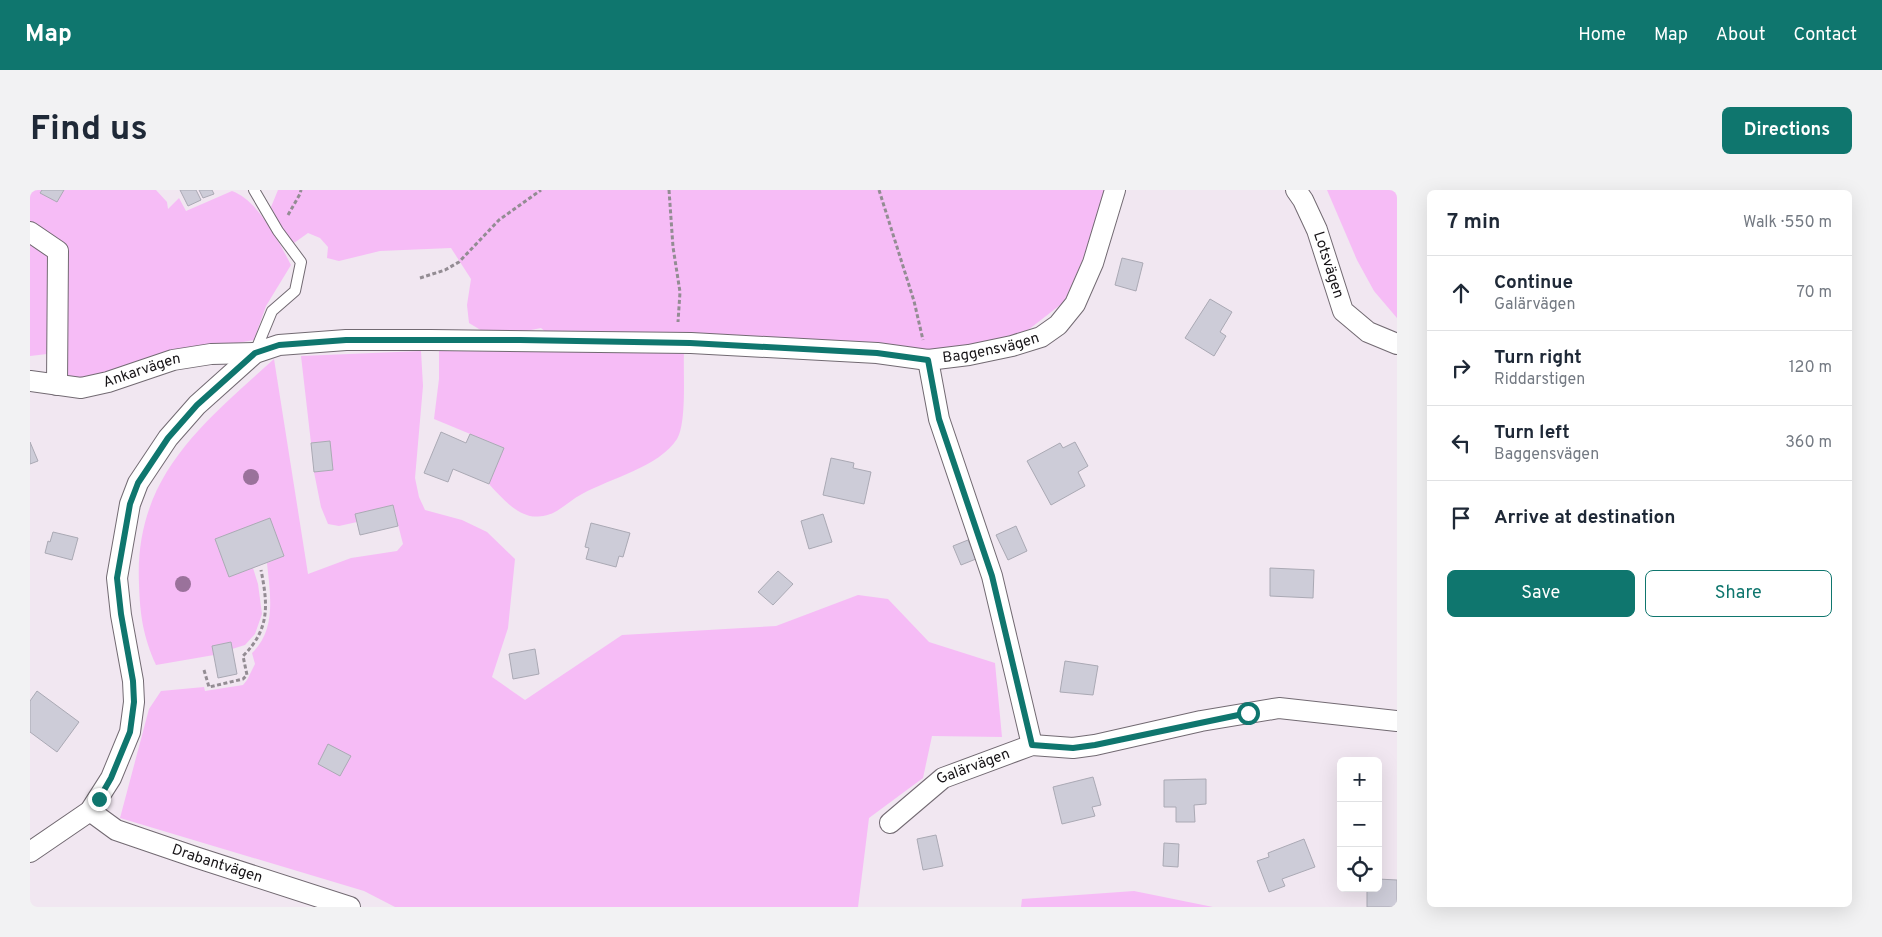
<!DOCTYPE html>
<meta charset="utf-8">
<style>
:root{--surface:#fff;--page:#f2f2f3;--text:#1f2937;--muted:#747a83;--line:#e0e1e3;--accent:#0f766e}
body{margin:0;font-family:Overpass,sans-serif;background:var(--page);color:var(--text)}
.controls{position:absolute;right:15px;bottom:15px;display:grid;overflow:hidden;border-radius:8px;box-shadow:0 5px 20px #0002}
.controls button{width:45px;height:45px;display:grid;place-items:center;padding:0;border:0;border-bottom:1px solid var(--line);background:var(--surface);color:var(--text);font:25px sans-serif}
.stop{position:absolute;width:15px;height:15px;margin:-11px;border:4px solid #0f766e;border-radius:50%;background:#fff}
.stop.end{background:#0f766e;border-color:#fff;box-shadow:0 1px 5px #0008}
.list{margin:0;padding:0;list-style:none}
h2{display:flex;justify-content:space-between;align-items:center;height:65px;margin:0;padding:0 20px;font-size:21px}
h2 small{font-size:16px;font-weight:400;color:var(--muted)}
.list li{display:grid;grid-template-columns:32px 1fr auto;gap:15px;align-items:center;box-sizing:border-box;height:75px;padding:0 20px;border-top:1px solid var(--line)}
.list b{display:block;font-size:19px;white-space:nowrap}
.list p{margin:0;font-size:16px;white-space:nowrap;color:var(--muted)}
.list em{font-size:16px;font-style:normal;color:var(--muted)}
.actions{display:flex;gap:10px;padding:15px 20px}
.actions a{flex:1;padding:11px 0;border:1px solid var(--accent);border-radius:8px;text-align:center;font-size:18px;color:var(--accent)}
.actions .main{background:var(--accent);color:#fff}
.icon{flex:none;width:28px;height:28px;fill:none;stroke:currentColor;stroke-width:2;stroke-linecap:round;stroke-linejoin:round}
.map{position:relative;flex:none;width:1367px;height:717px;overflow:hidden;border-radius:8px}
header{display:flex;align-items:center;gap:30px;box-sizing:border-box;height:70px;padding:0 25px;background:var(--accent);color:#fff}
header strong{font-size:24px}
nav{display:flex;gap:28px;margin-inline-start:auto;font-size:18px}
.intro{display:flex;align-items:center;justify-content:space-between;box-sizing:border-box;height:120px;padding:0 30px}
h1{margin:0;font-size:35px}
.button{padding:12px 22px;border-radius:8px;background:var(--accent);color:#fff;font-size:18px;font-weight:700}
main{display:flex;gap:30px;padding:0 30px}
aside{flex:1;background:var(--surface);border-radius:8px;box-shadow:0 5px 20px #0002}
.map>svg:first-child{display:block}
.green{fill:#f6bcf6}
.building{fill:#cdccd8;stroke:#aaa9b4}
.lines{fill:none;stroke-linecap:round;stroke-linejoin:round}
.lane-casing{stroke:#726a72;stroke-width:12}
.street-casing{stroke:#726a72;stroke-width:22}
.path{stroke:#938c93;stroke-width:3;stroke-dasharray:4 2.5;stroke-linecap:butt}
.lane{stroke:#fff;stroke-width:10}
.street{stroke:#fff;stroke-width:20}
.tree{fill:#9a729b}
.route{stroke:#0f766e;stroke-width:6}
.labels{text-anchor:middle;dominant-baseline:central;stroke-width:4;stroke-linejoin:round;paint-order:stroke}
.street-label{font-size:15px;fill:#171417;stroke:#fff}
</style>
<header>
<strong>Map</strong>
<nav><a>Home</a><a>Map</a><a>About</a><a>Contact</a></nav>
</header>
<div class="intro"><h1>Find us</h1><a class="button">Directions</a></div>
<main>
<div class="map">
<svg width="1367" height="717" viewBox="0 0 1367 717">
<rect width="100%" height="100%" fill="#f1e7f1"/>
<g class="green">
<path d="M0,0H126L137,12L138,19L149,8L156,21L202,1C228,10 249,52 261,75L236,116L224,150L130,167L57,191L37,186L32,59L0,38Z"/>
<path d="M248,0H1079L1050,76L1034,112L998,140L957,153L894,162L518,144L511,138L491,142H454L439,133L437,115L441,89L421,58L350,61L309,71L297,68L298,57L290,48L278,43L264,53L253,41L241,17Z"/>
<path d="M1297,0H1367V128L1344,101L1327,70Z"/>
<path d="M0,49L23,63L25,159L17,164L0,166Z"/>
<path d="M391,161L393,196L385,288L389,307L395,320L432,330L457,342L485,369L478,438L462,487L495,510L592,445L746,436L828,405L858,409L899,452L965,473L972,547L902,546L893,588L839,628L828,717H365L334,701L90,628L119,519L131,501L174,497L175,501L213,495L217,490L225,474L222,463C247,439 240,403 237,373L254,366L240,328L185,349L199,387L223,378L228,394L232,424L225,444L215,455L202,459L200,452L182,456L184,465L126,475C113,446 110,425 109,394C104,287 172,234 244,169L278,384L321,368L367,361L373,354L363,315L326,324L327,332L309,336L298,334L291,317L284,282L303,280L300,251L281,253L271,166Z"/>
<path d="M409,161L654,162C653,182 657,233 647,249C629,277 581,288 552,304C542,309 533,318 523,323C517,326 504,328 497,325C483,321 469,305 459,294L474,258L404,229L409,189Z"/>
<path d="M1104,701L1183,717H991L992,709Z"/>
</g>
<g class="building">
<path d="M12,0H34L27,12L10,3Z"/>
<path d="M150,0H166L171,10L158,16Z"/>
<path d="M169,0H182L184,4L173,8Z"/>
<path d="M1092,68L1113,73L1106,101L1085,95Z"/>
<path d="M1180,109L1202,122L1190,142L1196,146L1184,166L1155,148Z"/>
<path d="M411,242L436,253L440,244L474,258L459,294L423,279L418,292L394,283Z"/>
<path d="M300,251L303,280L284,282L281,253Z"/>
<path d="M0,252L8,271L0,274Z"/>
<path d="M1045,252L1058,276L1048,282L1055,296L1021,315L997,271L1030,253L1033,258Z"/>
<path d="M801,268L824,273L823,278L841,282L834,314L793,305Z"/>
<path d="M363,315L368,336L330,345L325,324Z"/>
<path d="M793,324L802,352L779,359L771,331Z"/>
<path d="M240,328L254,366L199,387L185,349Z"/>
<path d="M561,333L600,343L593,367L589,366L586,377L556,369L559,358L555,357Z"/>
<path d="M986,336L997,361L978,370L966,345Z"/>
<path d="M23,342L48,348L42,370L15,363L18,351L20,352Z"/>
<path d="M938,350L946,369L931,375L923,356Z"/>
<path d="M1240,378L1284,380L1283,408L1240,406Z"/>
<path d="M748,381L763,394L743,415L728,402Z"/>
<path d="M201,452L207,484L188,488L182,456Z"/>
<path d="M505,459L509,484L483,489L479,464Z"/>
<path d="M1035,471L1068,476L1063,505L1030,502Z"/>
<path d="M7,501L49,532L27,562L0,542V511Z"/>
<path d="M298,554L321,566L310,586L288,574Z"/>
<path d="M1063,587L1071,615L1062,617L1065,626L1032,634L1023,597Z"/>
<path d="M1176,589V614L1164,615L1165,632H1146V617H1134V590Z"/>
<path d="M906,645L913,676L893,680L887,649Z"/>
<path d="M1274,649L1285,677L1252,689L1255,696L1239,702L1227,671L1239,667L1238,663Z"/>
<path d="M1134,653L1149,654L1148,677L1133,676Z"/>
<path d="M1348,689L1367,690V717H1337V698H1348Z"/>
</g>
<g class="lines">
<defs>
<path id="lane" d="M224,0L248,41L271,72L265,101L242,121L225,162"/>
<g id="street">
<path id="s1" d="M1266,0L1273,10L1287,40L1313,121L1338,142L1367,154"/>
<path d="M0,42L28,61L27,195"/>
<path d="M898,170L909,229L962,386L1002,555"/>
<path id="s2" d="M0,191L51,198L78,192L143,170L181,164L225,163"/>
<path id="s3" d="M60,621L86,640L165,667L320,717"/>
<path id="s4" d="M860,633L913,588L1002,555L1043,558L1065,555L1171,531L1249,518L1367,531"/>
<path id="s5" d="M0,662L60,621L81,588L100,542L104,512L103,491L91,425L87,388L100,314L108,293L138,248L167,215L225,163L249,155L316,150H401L661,153L847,163L898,170L939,165L982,156L1011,147L1028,135L1045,114L1063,73L1085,0"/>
</g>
</defs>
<use href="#lane" class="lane-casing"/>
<use href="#street" class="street-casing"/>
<g class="path">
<path d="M639,0L643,57L650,102L648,132"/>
<path d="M849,0L884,111L893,150"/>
<path d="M258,25L270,4L271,0"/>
<path d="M390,88L415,80L429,72L469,30L511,0"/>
<path d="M174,480L179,497L213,489L217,485L213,466C240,439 238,415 231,380"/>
</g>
<use href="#lane" class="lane"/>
<use href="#street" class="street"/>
</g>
<g class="tree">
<circle cx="221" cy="287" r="8"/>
<circle cx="153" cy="394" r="8"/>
</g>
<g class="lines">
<path class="route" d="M69,609L81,588L100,542L104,512L103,491L91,424L87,388L100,314L108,293L138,248L167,215L225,163L249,155L316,150H490L660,153L847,163L898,170L909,229L962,386L1002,555L1043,558L1065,555L1218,523"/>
</g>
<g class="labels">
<g class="street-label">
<text stroke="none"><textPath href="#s1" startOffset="82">Lotsvägen</textPath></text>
<text stroke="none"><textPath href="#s5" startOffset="1330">Baggensvägen</textPath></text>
<text stroke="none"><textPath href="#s2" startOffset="115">Ankarvägen</textPath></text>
<text stroke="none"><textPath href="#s4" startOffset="102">Galärvägen</textPath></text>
<text stroke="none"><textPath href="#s3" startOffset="139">Drabantvägen</textPath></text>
</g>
</g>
</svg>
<div class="controls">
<button>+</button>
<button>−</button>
<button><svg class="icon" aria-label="locate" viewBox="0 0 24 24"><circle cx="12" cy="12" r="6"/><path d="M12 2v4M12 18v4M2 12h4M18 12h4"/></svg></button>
</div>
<div class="stop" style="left:1218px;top:523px"></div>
<div class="stop end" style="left:69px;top:609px"></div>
</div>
<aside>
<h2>7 min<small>Walk · 550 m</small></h2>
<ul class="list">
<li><svg class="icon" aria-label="ahead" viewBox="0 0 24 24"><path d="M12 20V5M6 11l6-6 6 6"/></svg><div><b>Continue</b><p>Galärvägen</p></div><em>70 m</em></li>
<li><svg class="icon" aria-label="right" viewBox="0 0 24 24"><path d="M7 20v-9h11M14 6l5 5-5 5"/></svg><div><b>Turn right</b><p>Riddarstigen</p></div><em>120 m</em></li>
<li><svg class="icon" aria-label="left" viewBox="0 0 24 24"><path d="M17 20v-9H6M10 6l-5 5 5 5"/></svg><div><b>Turn left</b><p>Baggensvägen</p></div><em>360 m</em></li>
<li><svg class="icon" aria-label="arrive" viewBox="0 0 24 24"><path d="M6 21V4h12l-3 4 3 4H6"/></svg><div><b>Arrive at destination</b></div></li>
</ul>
<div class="actions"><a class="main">Save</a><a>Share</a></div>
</aside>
</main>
